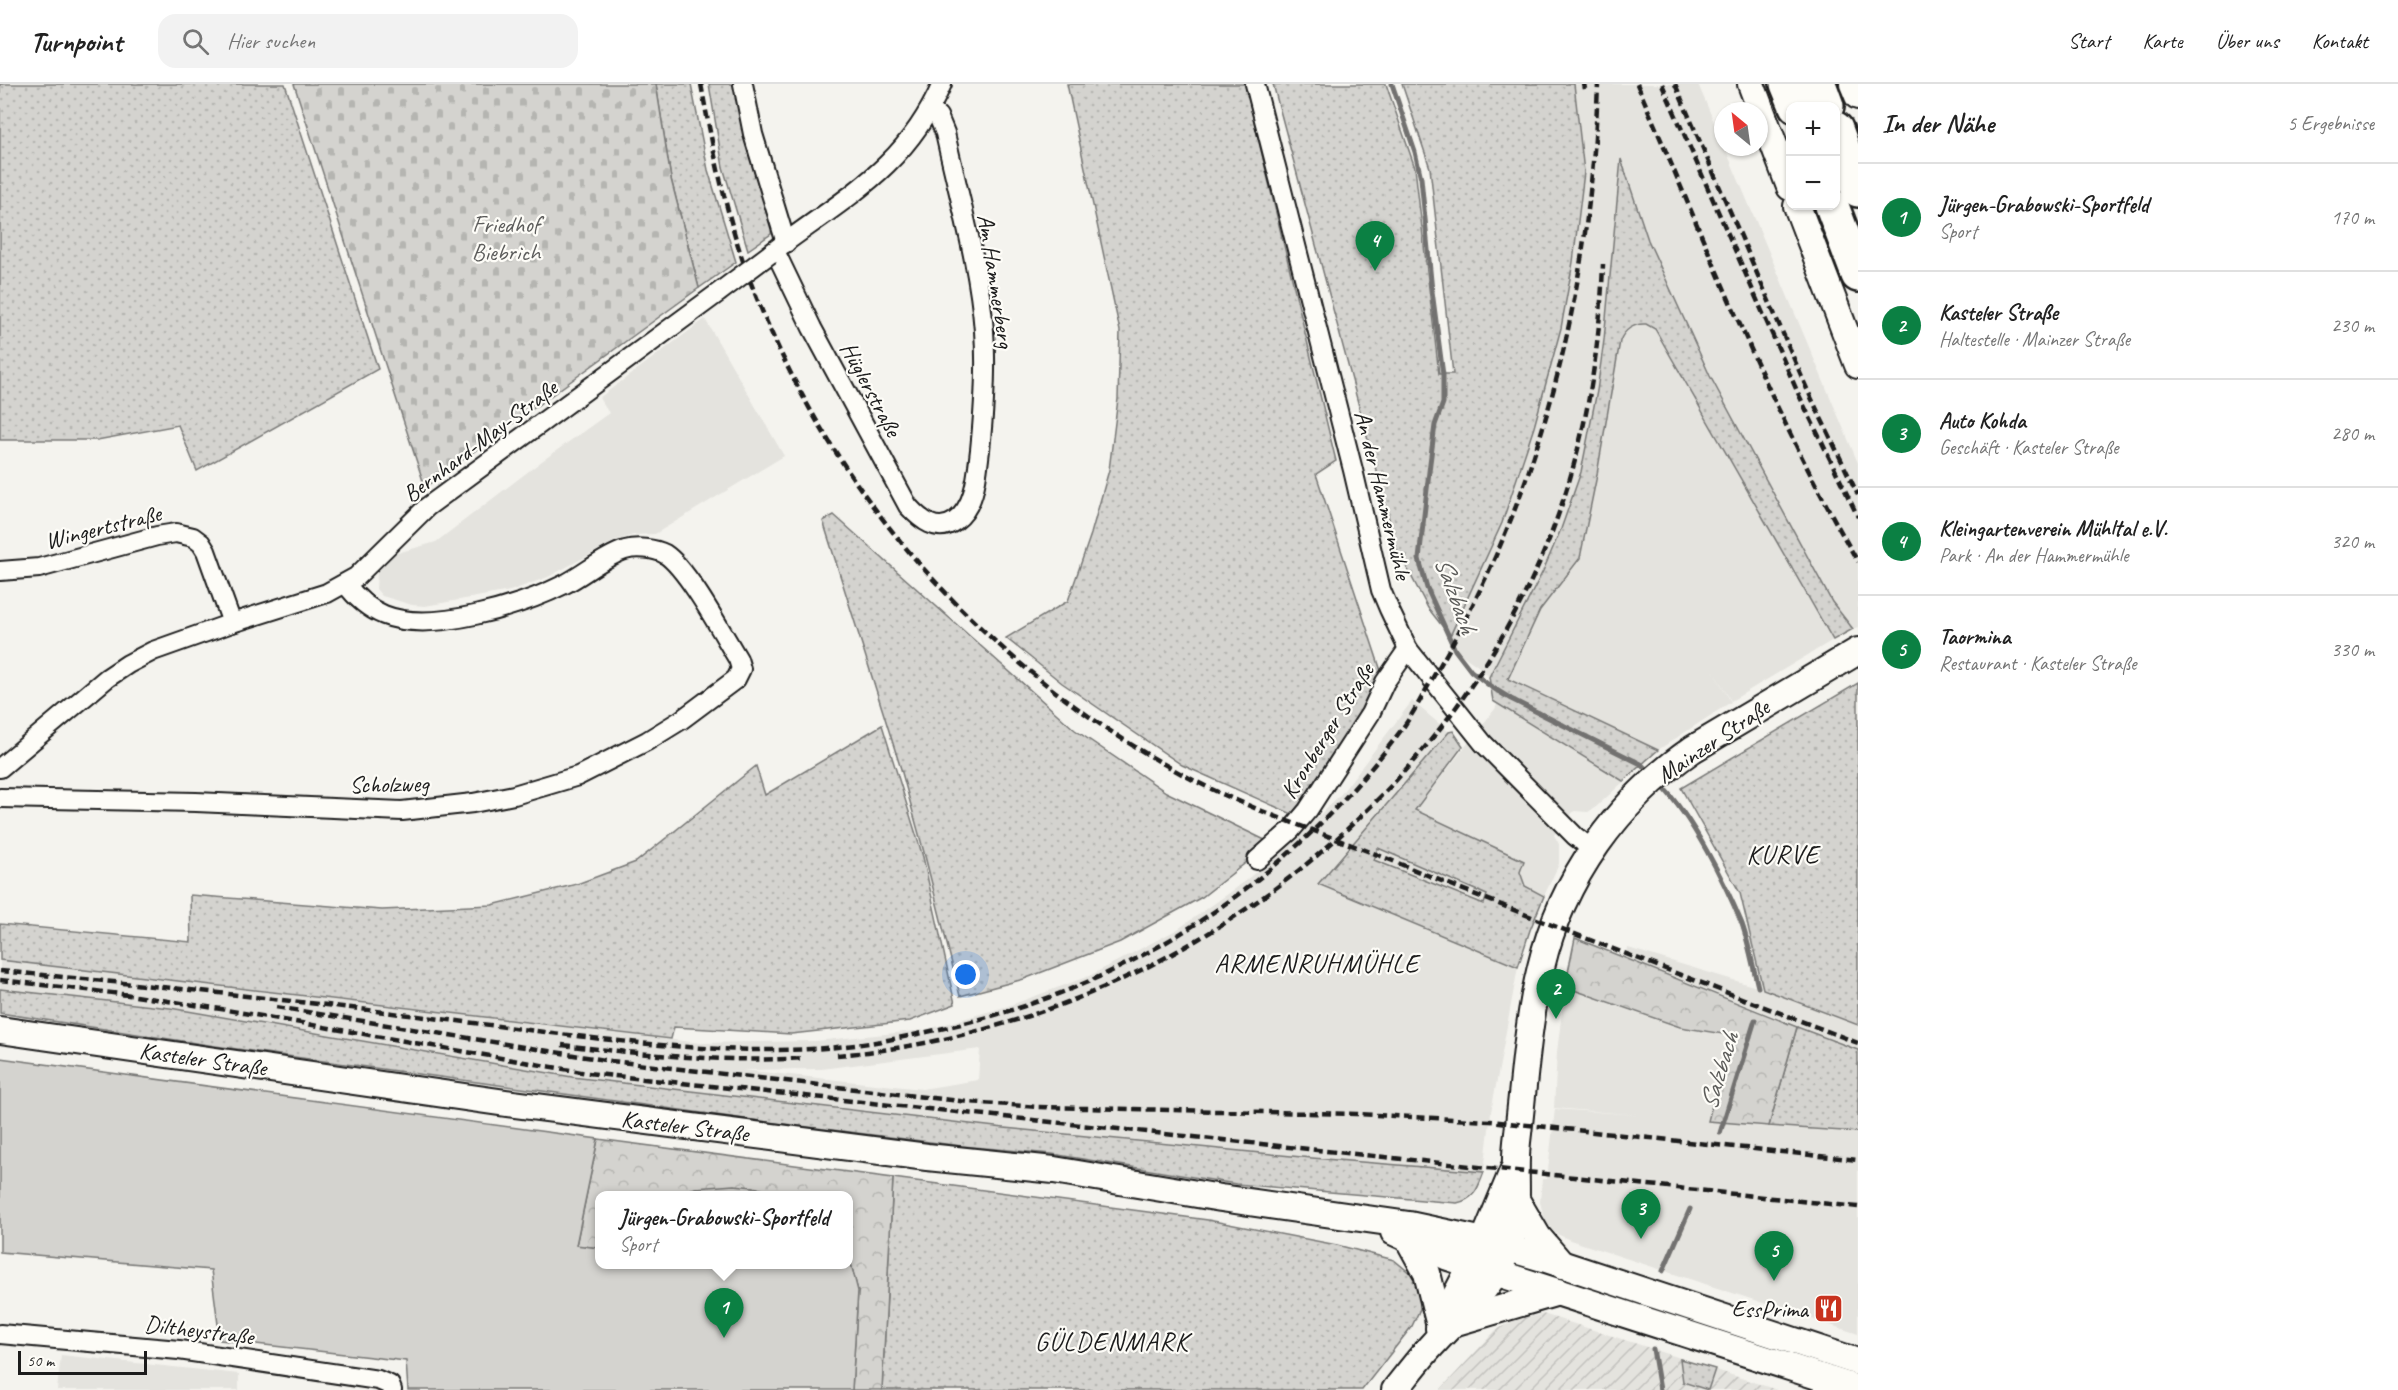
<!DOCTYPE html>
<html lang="de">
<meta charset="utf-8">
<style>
:root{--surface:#fff;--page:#f2f2f2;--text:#222;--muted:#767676;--line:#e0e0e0;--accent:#0b8043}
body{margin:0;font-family:Caveat,sans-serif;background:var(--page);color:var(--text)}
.controls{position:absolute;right:18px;top:18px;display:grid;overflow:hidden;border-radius:12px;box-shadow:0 2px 4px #0004}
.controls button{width:54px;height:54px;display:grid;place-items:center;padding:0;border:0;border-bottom:2px solid var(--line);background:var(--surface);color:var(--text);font:30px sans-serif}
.compass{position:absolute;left:1714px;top:18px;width:54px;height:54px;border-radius:50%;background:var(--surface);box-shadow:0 2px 4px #0004;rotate:331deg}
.scale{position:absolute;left:18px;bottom:15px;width:129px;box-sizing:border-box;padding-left:6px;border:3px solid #1c1c1c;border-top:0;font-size:16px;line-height:21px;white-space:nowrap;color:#1c1c1c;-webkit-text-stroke:4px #fdfcf7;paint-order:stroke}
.you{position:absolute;left:966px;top:891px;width:21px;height:21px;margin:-15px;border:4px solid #fff;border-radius:50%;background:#1a73e8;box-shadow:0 0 0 9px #1a73e833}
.badge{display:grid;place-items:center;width:39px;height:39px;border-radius:50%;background:var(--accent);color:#fff;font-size:20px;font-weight:700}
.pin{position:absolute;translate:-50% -50px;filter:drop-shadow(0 2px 3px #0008)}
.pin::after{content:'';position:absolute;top:32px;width:21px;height:18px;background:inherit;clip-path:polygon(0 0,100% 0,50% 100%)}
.popup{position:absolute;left:595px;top:1107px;width:258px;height:78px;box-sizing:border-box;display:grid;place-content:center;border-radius:12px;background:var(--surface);filter:drop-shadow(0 2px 4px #0005);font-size:20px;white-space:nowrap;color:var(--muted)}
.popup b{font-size:22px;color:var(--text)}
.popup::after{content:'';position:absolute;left:50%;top:100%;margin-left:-12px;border:12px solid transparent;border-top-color:var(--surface)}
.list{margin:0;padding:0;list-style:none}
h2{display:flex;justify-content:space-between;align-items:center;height:78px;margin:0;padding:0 24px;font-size:26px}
h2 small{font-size:20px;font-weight:400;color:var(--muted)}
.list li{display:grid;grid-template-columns:39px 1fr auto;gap:18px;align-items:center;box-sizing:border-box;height:108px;padding:0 24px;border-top:2px solid var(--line)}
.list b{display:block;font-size:22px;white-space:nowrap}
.list p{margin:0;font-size:20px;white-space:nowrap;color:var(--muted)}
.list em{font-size:20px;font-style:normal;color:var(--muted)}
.icon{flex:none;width:33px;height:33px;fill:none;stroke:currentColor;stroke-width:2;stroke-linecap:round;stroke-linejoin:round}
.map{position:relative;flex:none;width:1858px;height:1306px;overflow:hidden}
header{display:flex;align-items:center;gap:36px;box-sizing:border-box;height:84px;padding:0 30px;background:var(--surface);border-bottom:2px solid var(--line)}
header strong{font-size:28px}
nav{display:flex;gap:33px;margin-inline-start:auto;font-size:21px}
.search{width:420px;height:54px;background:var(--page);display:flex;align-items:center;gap:15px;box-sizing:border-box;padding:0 21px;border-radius:18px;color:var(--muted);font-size:22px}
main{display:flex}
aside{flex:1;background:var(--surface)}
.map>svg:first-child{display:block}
.built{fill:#e4e3de;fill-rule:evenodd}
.industrial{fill:url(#industrial-furrows)}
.grass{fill:url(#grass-dots);stroke:#787876;stroke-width:1.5;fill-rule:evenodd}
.forest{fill:url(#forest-crowns);stroke:#787876;stroke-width:1.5}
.cemetery{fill:url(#cemetery-stones);stroke:#787876;stroke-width:1.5}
.park{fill:#d4d3cf;stroke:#787876;stroke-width:1.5}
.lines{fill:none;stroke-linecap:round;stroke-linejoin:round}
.stream{stroke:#72716f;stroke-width:5}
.street-casing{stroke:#1c1c1c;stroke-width:22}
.secondary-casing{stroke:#1c1c1c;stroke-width:30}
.highway-casing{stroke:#1c1c1c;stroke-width:38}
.street{stroke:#fdfcf7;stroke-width:18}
.secondary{stroke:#fdfcf7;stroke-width:26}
.highway{stroke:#fdfcf7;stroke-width:33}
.rail{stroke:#1c1c1c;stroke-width:4.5;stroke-dasharray:9 4.5;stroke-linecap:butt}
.street-bridge-casing{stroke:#1c1c1c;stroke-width:22;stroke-linecap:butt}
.street-bridge{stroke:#fdfcf7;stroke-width:18}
.labels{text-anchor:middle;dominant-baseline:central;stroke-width:4.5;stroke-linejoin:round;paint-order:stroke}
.park-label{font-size:24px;fill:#5c5c5b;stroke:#fdfcf7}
.street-label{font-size:24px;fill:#1c1c1c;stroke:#fdfcf7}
.poi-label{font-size:24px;fill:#1c1c1c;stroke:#fdfcf7;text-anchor:end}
.water-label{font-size:26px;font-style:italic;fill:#5c5c5a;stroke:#fdfcf7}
.neighbourhood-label{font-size:26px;letter-spacing:1.5px;fill:#1c1c1c;stroke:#fdfcf7}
</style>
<header>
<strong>Turnpoint</strong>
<div class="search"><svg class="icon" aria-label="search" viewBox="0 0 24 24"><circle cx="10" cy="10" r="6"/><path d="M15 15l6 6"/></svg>Hier suchen</div>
<nav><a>Start</a><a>Karte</a><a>Über uns</a><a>Kontakt</a></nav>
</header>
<main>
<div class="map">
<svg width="1858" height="1306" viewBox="0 0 1858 1306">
<defs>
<pattern id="industrial-furrows" width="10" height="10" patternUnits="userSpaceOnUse" patternTransform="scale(1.5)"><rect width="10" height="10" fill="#e4e3de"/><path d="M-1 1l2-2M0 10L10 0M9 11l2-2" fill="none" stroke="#c3c2be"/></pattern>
<pattern id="grass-dots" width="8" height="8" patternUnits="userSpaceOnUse" patternTransform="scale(1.5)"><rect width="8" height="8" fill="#d4d3cf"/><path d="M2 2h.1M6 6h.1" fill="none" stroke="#b5b5b1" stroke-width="1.8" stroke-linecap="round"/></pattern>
<pattern id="forest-crowns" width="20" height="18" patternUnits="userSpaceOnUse" patternTransform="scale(1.5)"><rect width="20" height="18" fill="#d4d3cf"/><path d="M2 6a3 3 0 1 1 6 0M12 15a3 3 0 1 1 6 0" fill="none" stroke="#b5b5b1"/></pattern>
<pattern id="cemetery-stones" width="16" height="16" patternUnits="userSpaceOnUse" patternTransform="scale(1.5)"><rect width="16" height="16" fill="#d4d3cf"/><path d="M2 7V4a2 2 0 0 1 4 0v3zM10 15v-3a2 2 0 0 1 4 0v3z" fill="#b5b5b1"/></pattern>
</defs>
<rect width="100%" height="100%" fill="#f4f3ee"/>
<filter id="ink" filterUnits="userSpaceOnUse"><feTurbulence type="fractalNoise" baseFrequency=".0167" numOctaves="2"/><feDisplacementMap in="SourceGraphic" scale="12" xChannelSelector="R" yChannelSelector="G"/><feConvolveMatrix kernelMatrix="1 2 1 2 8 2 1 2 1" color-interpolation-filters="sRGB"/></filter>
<g filter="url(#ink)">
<g class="built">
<path d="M1574,0H1698L1858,379V543L1853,545L1832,518L1710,292L1648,156L1622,77L1609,211L1597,307L1581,388L1561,445L1543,487L1489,593L1478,582L1459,569L1450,552L1502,439L1534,343L1561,244L1573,178L1584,88Z"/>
<path d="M705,235L784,372L655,450L633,451L615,457L548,493L510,507L425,522L412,521L382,512L376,505L377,489L394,470L436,458L542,377L609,329L599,314Z"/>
<path d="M1641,239L1647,240L1655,245L1833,556L1731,617L1712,585L1731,618L1658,666L1596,723L1588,728L1574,727L1554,751L1559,760V780L1544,812L1525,802L1520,788L1524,777L1415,726L1495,625L1540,526L1580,474L1596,396L1620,257L1623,251L1629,244Z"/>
<path d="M1412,617L1449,648L1318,800L1518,883L1491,1028L1484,1088L1312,1074L1004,1044L572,993L170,924L0,905V876L700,959L816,957L925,946L1008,922L1089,892L1178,845L1235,805L1288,762L1341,710ZM980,965L978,996L922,1005L742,986L821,985Z"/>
<path d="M1379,764L1487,811L1484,821L1374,776Z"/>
<path d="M1628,864L1763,905L1858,941V966L1625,873Z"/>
<path d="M1565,904L1680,944L1730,951L1708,1037L1858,1048V1250L1570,1156L1555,1149L1545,1137L1540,1118L1542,1095H1547L1555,1025L1638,1031L1554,1024L1557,968Z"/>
<path d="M61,1271L239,1290V1306H57Z"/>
</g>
<path class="industrial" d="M1543,1230L1653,1265L1777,1306H1440L1496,1246L1515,1236Z"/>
<g class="grass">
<path d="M0,0H285L378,285L197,387L178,341L97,356H0Z"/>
<path d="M656,0H691L708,86L736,178L699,204L671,95Z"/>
<path d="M709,0H733L772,144L771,150L748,166L723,83Z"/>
<path d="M1067,0H1245L1336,377L1316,390L1382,590L1349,653L1292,730L1182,681L1062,599L1006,554L1068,517L1091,450L1109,386L1118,315L1120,247Z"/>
<path d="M1273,0H1386L1415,84L1439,290H1453L1430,84L1402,0H1574L1584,88L1573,178L1561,244L1534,343L1502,439L1450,552L1428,524L1397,465Z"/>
<path d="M1621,75L1648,156L1710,292L1832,518L1853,545L1833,556L1655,245L1646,240C1634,239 1624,246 1620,257L1596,396L1580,474L1540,526L1508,595L1658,666L1623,697L1493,617L1489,593L1543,487L1561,445L1581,388L1597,307L1604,256Z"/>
<path d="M834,431L1075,646L1166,708L1271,759L1202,813L1120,858L1024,895L960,912L925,772L901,685L823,437Z"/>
<path d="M1858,599V941L1763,905L1740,809L1681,704Z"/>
<path d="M882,641L923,773L955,920L910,937L791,950L674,943L671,955L0,876V840L191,858L190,811L382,826L492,821L577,800L636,778L756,682L765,711Z"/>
<path d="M1453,647L1463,662L1415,726L1524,777L1520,788L1525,802L1544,812L1530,846L1518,883L1318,800L1449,648ZM1378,764L1487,811L1484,820L1374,776Z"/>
<path d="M0,905L170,924L572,993L1004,1044L1312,1074L1484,1088C1478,1104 1475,1115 1457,1119L1236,1100L1052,1070L962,1062L760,1037L215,962L0,929Z"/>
<path d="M1797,943L1858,966V1048L1769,1042Z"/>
<path d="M893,1094L1208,1136L1337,1161L1394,1176L1411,1190L1420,1205V1225L1412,1242L1362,1306H882Z"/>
<path d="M1680,1275L1715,1285L1708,1306L1683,1298Z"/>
</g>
<g class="forest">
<path d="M1575,854L1797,943L1769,1042L1708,1037L1730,951L1680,943L1565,903Z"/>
<path d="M598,1055L893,1094L882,1306H852L858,1207L849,1172V1112L782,1111L753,1103L696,1104L670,1111L600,1112L599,1164L576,1162Z"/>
</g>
<path class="cemetery" d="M294,0H656L671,95L699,204L425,403Z"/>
<g class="park">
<path d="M0,974L598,1055L576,1161L599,1164L600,1180H849V1172L858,1207L852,1306H408L406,1277L220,1256L211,1186L0,1168Z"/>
<path d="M734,1101L753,1103L782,1111H670L696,1104Z"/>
</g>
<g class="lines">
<g class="stream">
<path d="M1392,0L1415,68L1421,94L1432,207L1443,291V319L1435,341L1430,379L1419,475L1427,504L1455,566L1471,587L1490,602L1511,615L1641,680L1650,689"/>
<path d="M1660,700C1693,734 1724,797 1742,840C1749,860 1753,883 1758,903"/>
<path d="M1720,1049L1755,936"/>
<path d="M1663,1187L1690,1125"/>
<path d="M1653,1265L1660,1306"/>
</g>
<defs>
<g id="street">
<path d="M743,0L753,50L786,159"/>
<path d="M1255,0L1353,386L1381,506L1389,525L1408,565L1483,659L1575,752L1593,766"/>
<path d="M775,167L812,244L908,422C921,436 937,450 955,437C976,422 977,389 980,366C984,326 987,286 984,247C979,180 959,114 945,49L938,32L931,26"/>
<path d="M770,170C840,116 905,86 942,0"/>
<path d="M0,487L39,484L157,452L176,449L193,453L201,459L206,467L232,539"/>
<path d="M0,684L107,594L128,580L153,567L232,539L327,509L356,493L427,423L718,209"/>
<path d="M0,714L196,718L402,727L473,719L514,711L578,692L647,657L681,636L736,595L741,585L738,575C722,549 688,485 665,470C654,464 636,463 625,466C603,473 585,490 565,500C521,522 431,550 384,531C367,524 356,514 346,500"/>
<path d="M1257,776L1291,746L1308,726L1370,630L1385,598L1408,565"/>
<path d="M0,1250L179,1266L378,1296L390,1301L392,1306"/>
</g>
<g id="secondary">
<path d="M1751,0L1790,103"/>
<path d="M1853,0L1858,12"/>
<path d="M1797,122L1858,281"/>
<path d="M0,946L506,1019L927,1073L1054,1086L1221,1114L1409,1141L1484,1157L1546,1175L1858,1278"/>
<path d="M1518,1119L1538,1153L1562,1181"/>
<path d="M1394,1148L1448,1173L1858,1305"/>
<path d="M1409,1156L1427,1189L1440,1242"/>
<path d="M1456,1238L1558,1208"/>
<path d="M1439,1244L1484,1157L1513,1087"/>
<path d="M1395,1306C1407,1291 1419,1275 1432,1261C1461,1229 1494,1203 1509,1161C1521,1127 1513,1094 1517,1058C1524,1000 1527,940 1541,883C1562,794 1618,717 1693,665L1858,567"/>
</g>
<g id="highway">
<path d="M1787,0L1796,22"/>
<path d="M1819,0L1827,22"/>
<path d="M1836,45L1858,106"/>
<path d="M1832,122L1858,191"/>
</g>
</defs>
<use href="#street" class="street-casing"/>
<use href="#secondary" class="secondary-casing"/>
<use href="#highway" class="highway-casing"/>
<use href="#street" class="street"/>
<use href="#secondary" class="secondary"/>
<use href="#highway" class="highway"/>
<g class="rail">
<path d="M701,0C712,61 724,121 744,180C820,395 973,573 1171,684C1241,724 1319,747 1393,777C1547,841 1703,899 1858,959"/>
<path d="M1584,0L1585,5"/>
<path d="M1637,0C1707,161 1770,326 1858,478"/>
<path d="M1662,0L1798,309L1858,433"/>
<path d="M1675,0L1807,305L1858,411"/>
<path d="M0,887C150,901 300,917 449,936C568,950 691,971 811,965C870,962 927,949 984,934C1153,889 1299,785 1402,645C1415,627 1425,607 1436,588C1542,410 1590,207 1598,0"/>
<path d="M0,896L130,911"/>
<path d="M122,910L221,925L587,989L1858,1123"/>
<path d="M276,923L611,977L968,1018L1038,1023L1356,1030L1490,1037L1858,1076"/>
<path d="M562,961C642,970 724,979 804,974"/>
<path d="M837,971C1133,947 1414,757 1536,486C1580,389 1599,286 1603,180"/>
</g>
<defs>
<path id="street-bridge" d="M718,209L770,170"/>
</defs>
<use href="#street-bridge" class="street-bridge-casing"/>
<use href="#street-bridge" class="street-bridge"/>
</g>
</g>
<defs>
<symbol id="restaurant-square" viewBox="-11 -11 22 22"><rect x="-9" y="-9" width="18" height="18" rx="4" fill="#c8321e" stroke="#fdfcf7"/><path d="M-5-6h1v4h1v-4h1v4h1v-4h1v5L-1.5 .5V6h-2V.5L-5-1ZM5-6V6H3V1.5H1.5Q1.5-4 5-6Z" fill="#fff"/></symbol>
</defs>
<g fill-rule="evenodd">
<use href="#restaurant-square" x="1812" y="1208" width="33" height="33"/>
</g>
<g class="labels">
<g class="park-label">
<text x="506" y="140">Friedhof<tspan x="506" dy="28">Biebrich</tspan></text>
</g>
<g class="street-label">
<text transform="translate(996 197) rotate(81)">Am Hammerberg</text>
<text transform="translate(871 305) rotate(62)">Hüglerstraße</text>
<text transform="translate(480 357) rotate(-37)">Bernhard-May-Straße</text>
<text transform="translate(1383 411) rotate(76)">An der Hammermühle</text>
<text transform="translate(103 443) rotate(-14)">Wingertstraße</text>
<text transform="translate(1327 647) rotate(-58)">Kronberger Straße</text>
<text transform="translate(1713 657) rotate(-34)">Mainzer Straße</text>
<text transform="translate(389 700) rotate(-1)">Scholzweg</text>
<text transform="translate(203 975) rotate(8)">Kasteler Straße</text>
<text transform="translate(685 1042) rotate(7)">Kasteler Straße</text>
<text transform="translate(199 1246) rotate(7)">Diltheystraße</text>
</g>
<g class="poi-label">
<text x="1808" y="1225">EssPrima</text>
</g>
<g class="water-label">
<text transform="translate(1456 511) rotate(70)">Salzbach</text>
<text transform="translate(1719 987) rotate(-73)">Salzbach</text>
</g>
<g class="neighbourhood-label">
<text x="1783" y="770">KURVE</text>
<text x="1317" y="879">ARMENRUHMÜHLE</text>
<text x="1112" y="1257">GÜLDENMARK</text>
</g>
</g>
</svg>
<div class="controls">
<button>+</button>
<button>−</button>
</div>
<svg class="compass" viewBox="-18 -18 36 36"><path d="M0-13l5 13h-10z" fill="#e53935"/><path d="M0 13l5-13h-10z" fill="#767676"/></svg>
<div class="scale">50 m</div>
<div class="you"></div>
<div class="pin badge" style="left:724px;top:1254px">1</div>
<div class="popup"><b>Jürgen-Grabowski-Sportfeld</b>Sport</div>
<div class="pin badge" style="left:1556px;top:935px">2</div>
<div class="pin badge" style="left:1641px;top:1155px">3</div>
<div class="pin badge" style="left:1375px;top:187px">4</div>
<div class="pin badge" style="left:1774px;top:1197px">5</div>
</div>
<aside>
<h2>In der Nähe<small>5 Ergebnisse</small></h2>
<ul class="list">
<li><span class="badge">1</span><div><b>Jürgen-Grabowski-Sportfeld</b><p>Sport</p></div><em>170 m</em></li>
<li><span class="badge">2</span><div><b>Kasteler Straße</b><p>Haltestelle · Mainzer Straße</p></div><em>230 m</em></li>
<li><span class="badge">3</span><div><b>Auto Kohda</b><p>Geschäft · Kasteler Straße</p></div><em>280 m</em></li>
<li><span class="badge">4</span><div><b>Kleingartenverein Mühltal e.V.</b><p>Park · An der Hammermühle</p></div><em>320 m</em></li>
<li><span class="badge">5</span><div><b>Taormina</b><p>Restaurant · Kasteler Straße</p></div><em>330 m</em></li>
</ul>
</aside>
</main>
